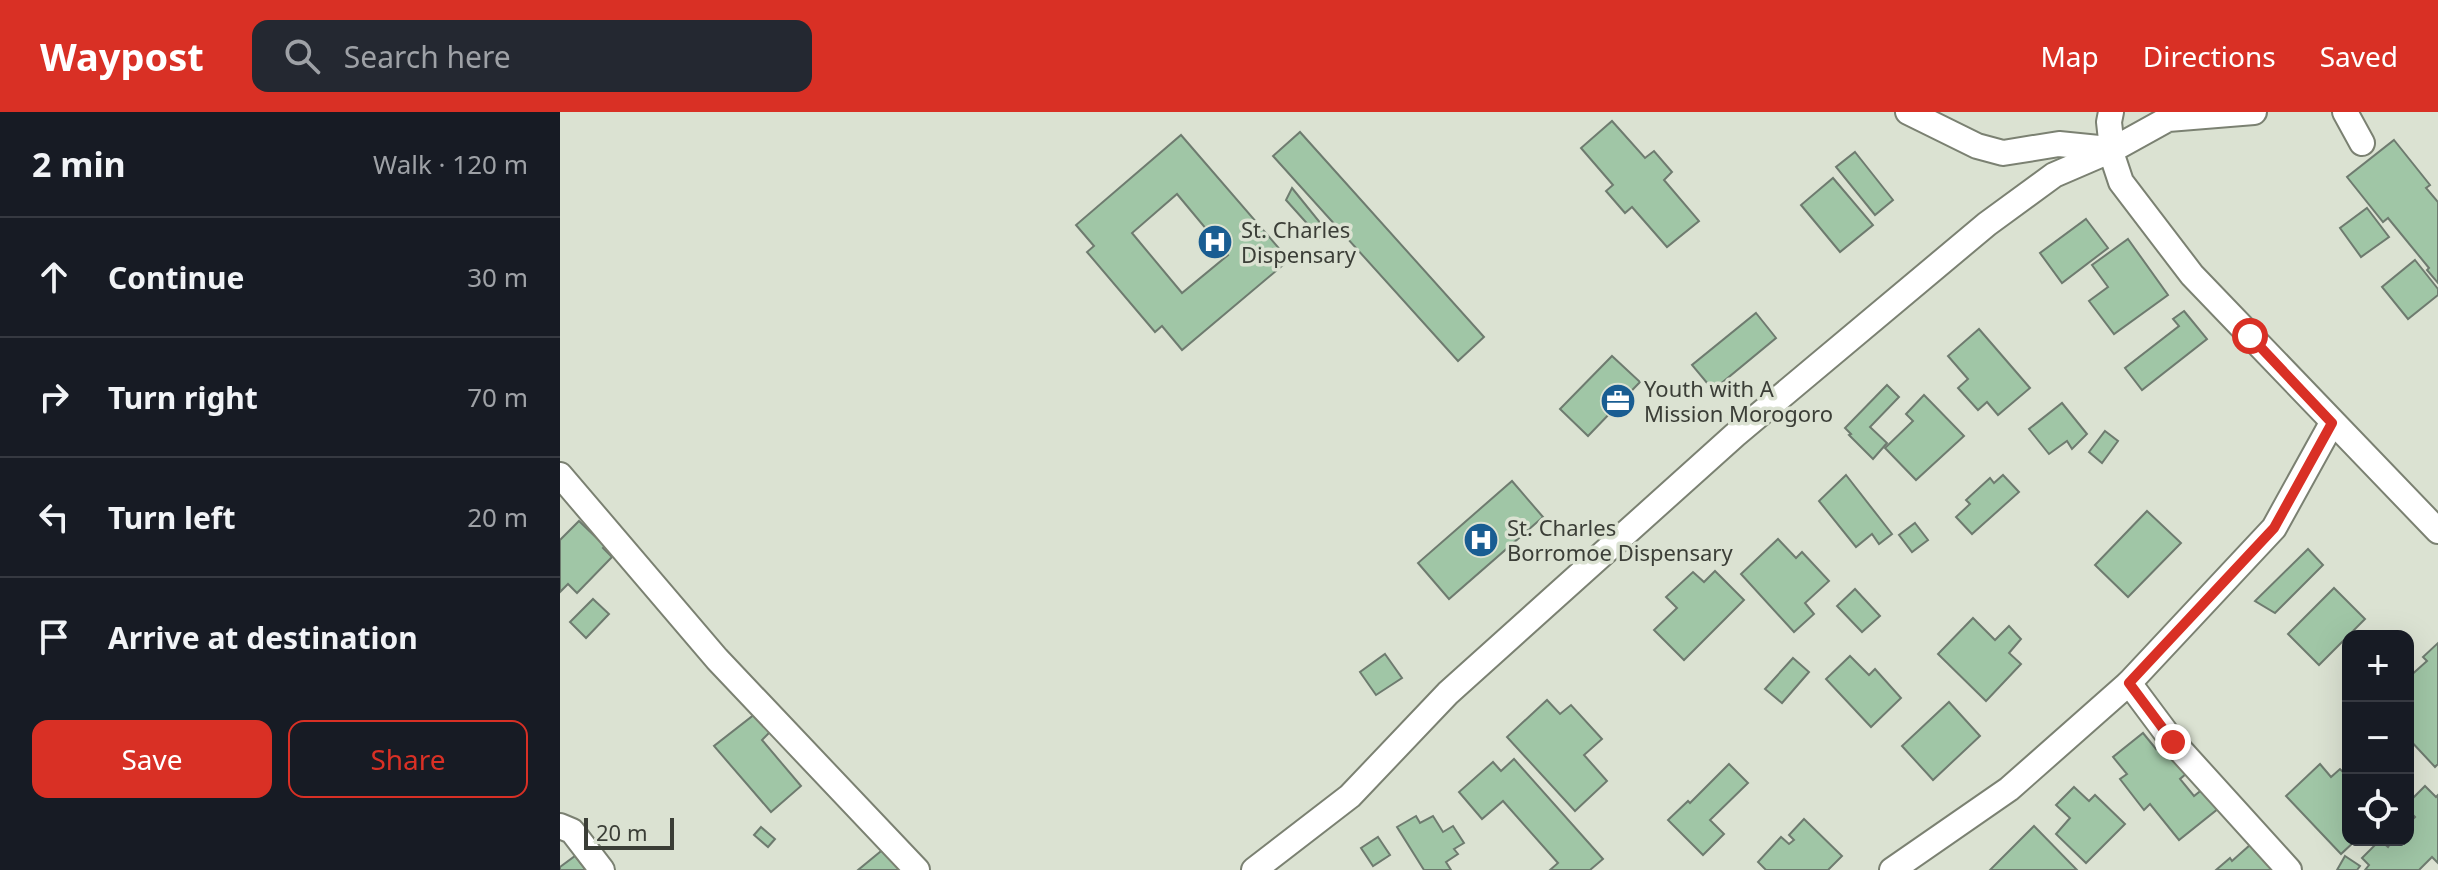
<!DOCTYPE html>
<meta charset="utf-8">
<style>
:root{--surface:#171b24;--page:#242831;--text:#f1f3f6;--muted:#9ea1a6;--line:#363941;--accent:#d93025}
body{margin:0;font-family:"Noto Sans",sans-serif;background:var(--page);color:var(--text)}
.controls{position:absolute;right:24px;bottom:24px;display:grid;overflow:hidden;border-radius:16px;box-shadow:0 8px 32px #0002}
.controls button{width:72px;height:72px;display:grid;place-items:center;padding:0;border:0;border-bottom:2px solid var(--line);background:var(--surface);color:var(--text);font:40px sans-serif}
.scale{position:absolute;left:24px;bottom:20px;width:90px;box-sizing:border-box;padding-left:8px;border:4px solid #3b3e37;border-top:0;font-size:22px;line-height:28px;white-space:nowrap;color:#3b3e37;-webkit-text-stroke:6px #dbe2d2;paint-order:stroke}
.stop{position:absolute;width:24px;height:24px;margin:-18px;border:6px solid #d93025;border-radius:50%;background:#fff}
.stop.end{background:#d93025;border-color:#fff;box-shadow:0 2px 8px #0008}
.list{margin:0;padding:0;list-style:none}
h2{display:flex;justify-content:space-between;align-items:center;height:104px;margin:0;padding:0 32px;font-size:34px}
h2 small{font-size:26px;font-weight:400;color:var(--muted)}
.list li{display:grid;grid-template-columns:52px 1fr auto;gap:24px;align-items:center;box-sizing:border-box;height:120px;padding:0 32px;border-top:2px solid var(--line)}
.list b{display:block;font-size:30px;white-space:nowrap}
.list em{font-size:26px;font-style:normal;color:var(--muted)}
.actions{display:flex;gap:16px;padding:24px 32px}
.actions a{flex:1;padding:18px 0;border:2px solid var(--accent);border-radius:16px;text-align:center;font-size:28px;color:var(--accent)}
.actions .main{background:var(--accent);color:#fff}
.icon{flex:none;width:44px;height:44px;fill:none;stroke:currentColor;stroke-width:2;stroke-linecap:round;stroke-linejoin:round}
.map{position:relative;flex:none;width:1878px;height:758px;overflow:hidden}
header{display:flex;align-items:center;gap:48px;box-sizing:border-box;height:112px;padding:0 40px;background:var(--accent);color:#fff}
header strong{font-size:38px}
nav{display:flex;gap:44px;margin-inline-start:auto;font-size:28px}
.search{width:560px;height:72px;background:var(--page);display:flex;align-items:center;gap:20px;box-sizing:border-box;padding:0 28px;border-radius:16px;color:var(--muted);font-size:30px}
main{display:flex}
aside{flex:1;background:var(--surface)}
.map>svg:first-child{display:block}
.building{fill:#a0c6a6;stroke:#6e7b6f;stroke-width:2;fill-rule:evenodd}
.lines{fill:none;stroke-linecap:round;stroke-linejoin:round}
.street-casing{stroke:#7b8172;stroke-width:28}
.street{stroke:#fff;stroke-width:24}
.route{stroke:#d93025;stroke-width:10}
.labels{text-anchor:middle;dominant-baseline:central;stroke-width:7;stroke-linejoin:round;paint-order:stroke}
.poi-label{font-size:22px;fill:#3b3e37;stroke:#dbe2d2;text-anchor:start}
</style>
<header>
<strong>Waypost</strong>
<div class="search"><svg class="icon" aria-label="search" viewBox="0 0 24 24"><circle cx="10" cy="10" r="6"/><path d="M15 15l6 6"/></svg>Search here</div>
<nav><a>Map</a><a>Directions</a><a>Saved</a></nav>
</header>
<main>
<aside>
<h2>2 min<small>Walk · 120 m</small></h2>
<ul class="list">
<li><svg class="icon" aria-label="ahead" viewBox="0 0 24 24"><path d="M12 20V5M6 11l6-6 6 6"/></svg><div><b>Continue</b></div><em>30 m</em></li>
<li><svg class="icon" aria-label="right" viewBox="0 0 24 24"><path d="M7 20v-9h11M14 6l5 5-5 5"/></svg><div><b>Turn right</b></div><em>70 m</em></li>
<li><svg class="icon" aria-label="left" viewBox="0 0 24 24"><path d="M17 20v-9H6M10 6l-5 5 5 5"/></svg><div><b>Turn left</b></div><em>20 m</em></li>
<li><svg class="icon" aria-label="arrive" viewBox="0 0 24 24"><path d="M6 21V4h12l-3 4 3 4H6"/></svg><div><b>Arrive at destination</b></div></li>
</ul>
<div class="actions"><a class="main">Save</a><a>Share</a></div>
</aside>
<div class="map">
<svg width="1878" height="758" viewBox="0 0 1878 758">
<rect width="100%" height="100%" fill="#dbe2d2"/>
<g class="building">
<path d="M1052,9L1085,46L1094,39L1112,60L1104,68L1139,109L1107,135L1072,95L1065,101L1046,79L1053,73L1021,36Z"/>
<path d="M740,20L924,225L898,249L713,44Z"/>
<path d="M621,23L729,148L622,238L602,214L595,220L527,140L534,134L516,113ZM617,82L668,143L622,181L572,121Z"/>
<path d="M1834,28L1870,73L1866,76L1878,90V171L1867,158L1869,156L1828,106L1823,110L1787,65Z"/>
<path d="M1295,40L1333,88L1315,103L1276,55Z"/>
<path d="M1273,66L1313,113L1280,140L1241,93Z"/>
<path d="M732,76L766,118L760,126L726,88Z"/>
<path d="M1807,96L1829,125L1801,145L1780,116Z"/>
<path d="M1526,107L1548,136L1502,171L1480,141Z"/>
<path d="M1568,127L1608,183L1554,222L1529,189L1548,175L1532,153Z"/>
<path d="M1855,148L1878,177V183L1848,207L1822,175Z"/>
<path d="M1624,199L1647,227L1582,278L1565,256L1619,214L1613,207Z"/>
<path d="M1196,201L1216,226L1153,278L1132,253Z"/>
<path d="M1419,217L1470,276L1438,303L1427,290L1418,298L1398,276L1408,267L1388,244Z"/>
<path d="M1052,244L1080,270L1028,324L1000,297Z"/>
<path d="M1327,273L1339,285L1310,315L1327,331L1313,347L1289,323L1291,322L1285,316Z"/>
<path d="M1364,283L1404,324L1356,368L1325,336L1353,309L1346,302Z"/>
<path d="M1502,291L1527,322L1512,337L1507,329L1489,342L1469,317Z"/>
<path d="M1545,319L1558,329L1542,351L1529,340Z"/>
<path d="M1286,363L1332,422L1319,432L1312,422L1296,435L1259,389Z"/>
<path d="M1443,363L1459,380L1412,422L1396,405L1410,392L1406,388L1430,366L1434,371Z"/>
<path d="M952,369L983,405L889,487L858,451Z"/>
<path d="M1587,399L1621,431L1568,485L1535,453Z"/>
<path d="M19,409L45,434L43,436L52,445L17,481L8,472L0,480V428Z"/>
<path d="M1355,411L1368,428L1352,440L1339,423Z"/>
<path d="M1218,427L1236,446L1242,440L1269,469L1245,491L1254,502L1234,520L1181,462Z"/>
<path d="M1748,437L1763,453L1715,501L1695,489Z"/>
<path d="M1155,459L1184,488L1124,548L1094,518L1117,496L1106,485L1133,460L1144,470Z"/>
<path d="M1774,476L1805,507L1759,553L1728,522Z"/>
<path d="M1295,477L1320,504L1302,520L1277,494Z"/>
<path d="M33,487L49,502L26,526L10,510Z"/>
<path d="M1413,506L1435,528L1449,514L1461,527L1449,541L1461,552L1426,589L1378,542Z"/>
<path d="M1878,531V652L1875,655L1848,626V566L1867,549L1863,545Z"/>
<path d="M825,542L842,566L816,583L800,560Z"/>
<path d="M1290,544L1309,563L1315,557L1341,586L1311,615L1266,567Z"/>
<path d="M1233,546L1249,560L1222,591L1205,577Z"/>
<path d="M987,588L1000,602L1011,593L1042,627L1024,643L1047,669L1015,699L947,625Z"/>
<path d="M1389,590L1420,624L1373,668L1342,634Z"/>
<path d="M195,602L210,620L202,628L241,674L211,700L154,634Z"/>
<path d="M1583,621L1596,637L1609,626L1633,656L1620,667L1634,684L1658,665L1674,684L1619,728L1590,692L1584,698L1560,667L1567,662L1553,645Z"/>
<path d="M954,647L1043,747L1030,758H990L998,751L943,689L922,707L899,680L933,650L941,659Z"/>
<path d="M1169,652L1188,671L1150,708L1164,722L1143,743L1108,708L1128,689L1130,691Z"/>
<path d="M1760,652L1771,665L1780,657L1788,665V728H1796L1781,742L1726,684Z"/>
<path d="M1865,674L1876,685L1878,683V751L1872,745L1859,758H1805L1809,753L1802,746L1820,728L1828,735L1833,728H1848V708L1850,710L1855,705L1848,698V691Z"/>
<path d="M1514,675L1529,689L1535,683L1565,712L1526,751L1496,722L1510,706L1496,693Z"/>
<path d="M856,704L860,711L873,704L883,720L893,714L904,731L894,737L898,742L886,750L891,758H864L837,715Z"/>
<path d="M1244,707L1282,744L1268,758H1206L1198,750L1221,725L1229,732L1234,728L1229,723Z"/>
<path d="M1474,714L1517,758H1430Z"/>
<path d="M201,715L215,727L208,735L194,723Z"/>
<path d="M818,725L830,743L813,754L801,736Z"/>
<path d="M337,726L348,758H298Z"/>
<path d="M1690,733L1713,758H1656L1670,746L1672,749Z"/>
<path d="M15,744L26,758H0V755Z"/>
<path d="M1785,744L1800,754L1797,758H1777Z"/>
</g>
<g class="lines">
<defs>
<g id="street">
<path d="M1348,0L1417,34L1443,41L1499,32L1549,37"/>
<path d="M1551,0L1549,10L1553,46L1561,70L1632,163L1878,419"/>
<path d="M1785,0L1802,31"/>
<path d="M0,363L157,547L357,758"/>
<path d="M1569,571L1613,630L1729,758"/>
<path d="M0,714L12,719L42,758"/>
<path d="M694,758L790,684L888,581L1175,323L1427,112L1494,63L1552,38L1608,7L1694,0"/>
<path d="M1332,758L1449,677L1569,571L1714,416L1772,311"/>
</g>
</defs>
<use href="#street" class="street-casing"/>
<use href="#street" class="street"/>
</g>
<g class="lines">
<path class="route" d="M1613,630L1569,571L1714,416L1772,311L1690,224"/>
</g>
<defs>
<symbol id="hospital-disc" viewBox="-11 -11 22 22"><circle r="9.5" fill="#195d92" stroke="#dbe2d2"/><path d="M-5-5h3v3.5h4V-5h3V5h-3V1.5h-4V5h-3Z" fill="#fff"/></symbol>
<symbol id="office-disc" viewBox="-11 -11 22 22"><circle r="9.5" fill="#195d92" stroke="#dbe2d2"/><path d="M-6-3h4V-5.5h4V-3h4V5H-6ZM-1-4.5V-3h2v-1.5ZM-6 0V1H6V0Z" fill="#fff"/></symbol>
</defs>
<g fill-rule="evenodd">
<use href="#hospital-disc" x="635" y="110" width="40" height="40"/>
<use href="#office-disc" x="1038" y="269" width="40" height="40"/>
<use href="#hospital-disc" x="901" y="408" width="40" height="40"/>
</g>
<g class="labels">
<g class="poi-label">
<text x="681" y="117">St. Charles<tspan x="681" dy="25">Dispensary</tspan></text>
<text x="1084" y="276">Youth with A<tspan x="1084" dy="25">Mission Morogoro</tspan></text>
<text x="947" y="415">St. Charles<tspan x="947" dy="25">Borromoe Dispensary</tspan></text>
</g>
</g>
</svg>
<div class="controls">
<button>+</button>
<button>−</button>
<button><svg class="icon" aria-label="locate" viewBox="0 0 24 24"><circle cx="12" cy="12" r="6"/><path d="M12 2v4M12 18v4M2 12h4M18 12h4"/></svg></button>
</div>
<div class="scale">20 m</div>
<div class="stop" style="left:1690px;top:224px"></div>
<div class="stop end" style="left:1613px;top:630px"></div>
</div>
</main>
